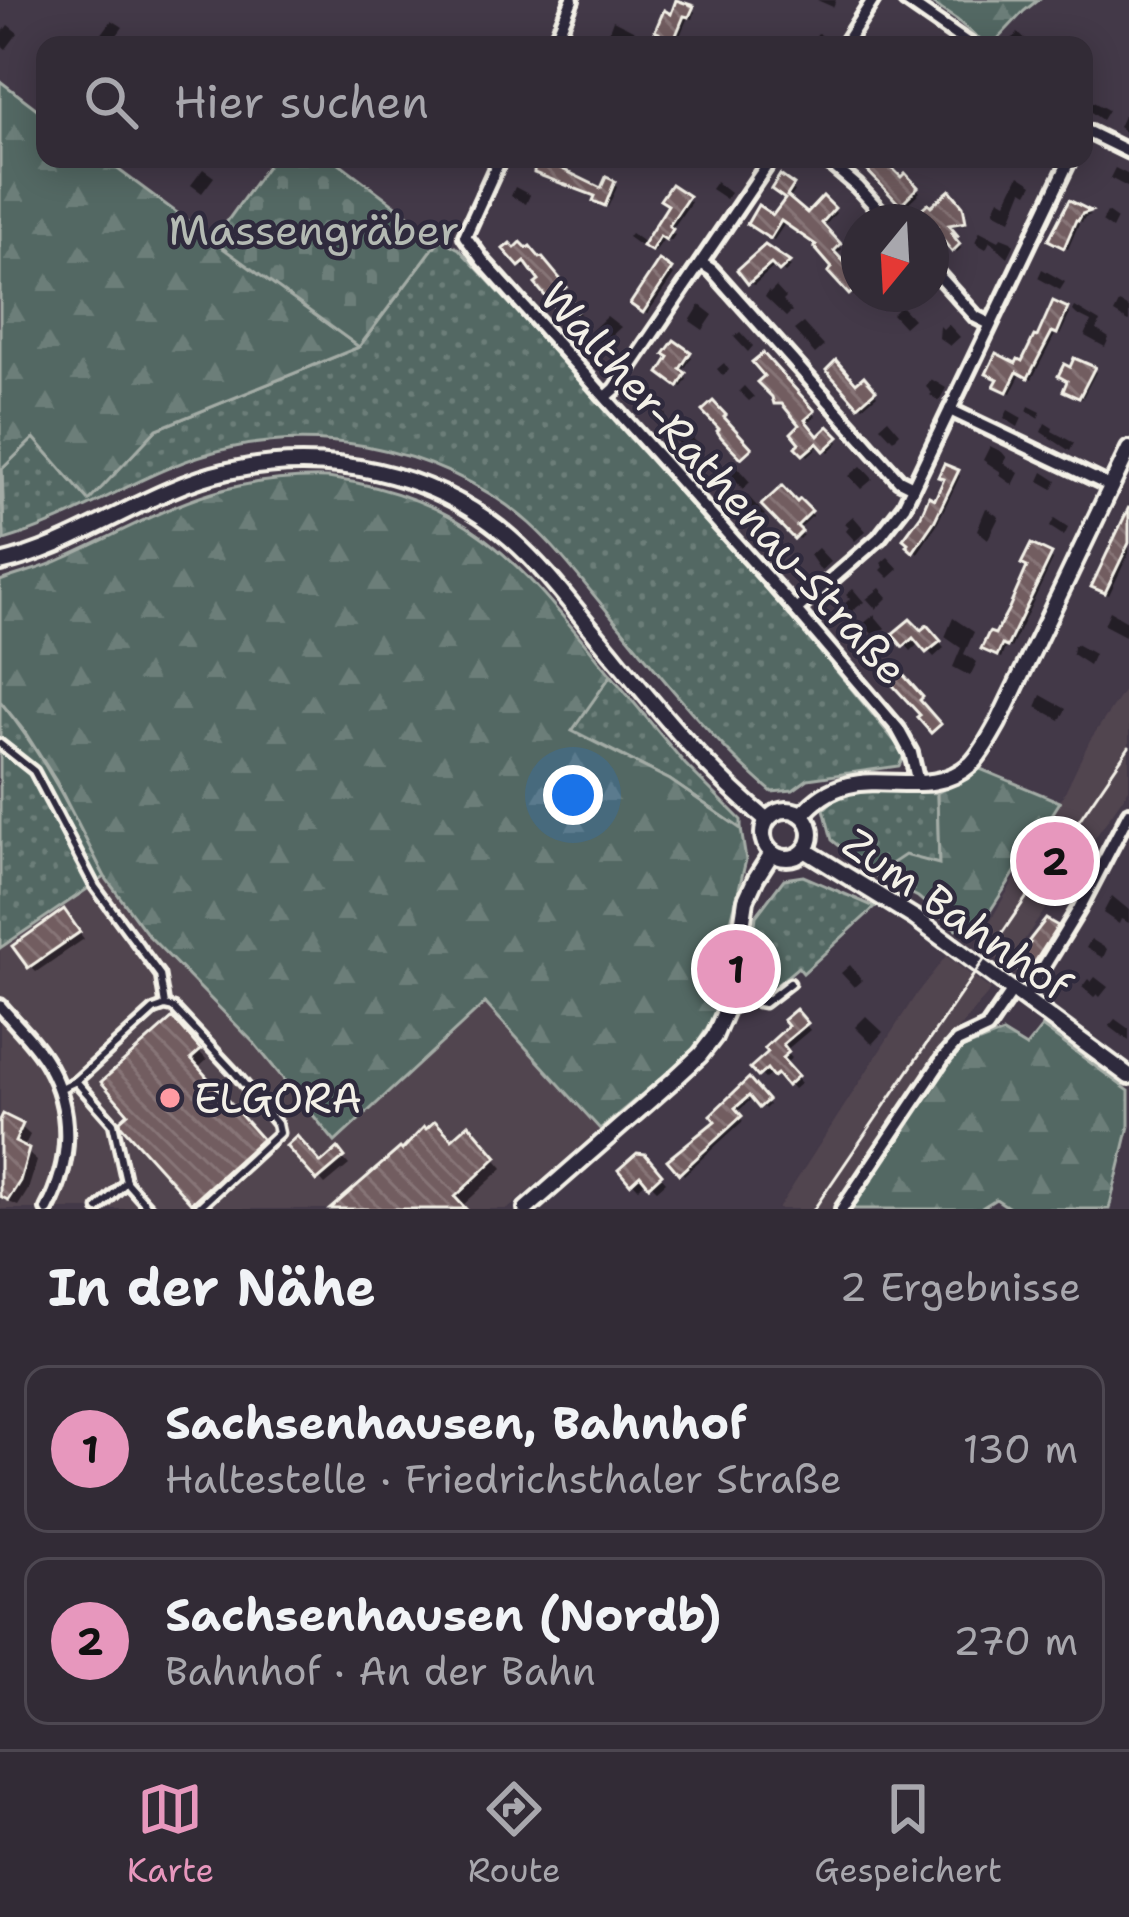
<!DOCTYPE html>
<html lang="de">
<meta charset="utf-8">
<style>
:root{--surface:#322b36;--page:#3d3742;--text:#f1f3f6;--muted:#a8a7ad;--line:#4d4751;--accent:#e797bd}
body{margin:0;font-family:"Shantell Sans",sans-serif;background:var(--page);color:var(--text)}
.compass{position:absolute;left:841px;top:204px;width:108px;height:108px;border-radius:50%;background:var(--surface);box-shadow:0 6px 30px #0003;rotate:198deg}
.you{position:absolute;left:573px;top:795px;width:42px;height:42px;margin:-30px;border:9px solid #fff;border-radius:50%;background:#1a73e8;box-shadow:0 0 0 18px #1a73e833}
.badge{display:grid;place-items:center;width:78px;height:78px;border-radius:50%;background:var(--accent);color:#111;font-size:39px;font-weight:700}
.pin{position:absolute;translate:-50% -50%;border:6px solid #fff;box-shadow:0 3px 12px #0006}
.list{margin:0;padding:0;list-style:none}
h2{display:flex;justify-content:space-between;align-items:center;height:156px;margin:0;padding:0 48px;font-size:51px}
h2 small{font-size:39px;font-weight:400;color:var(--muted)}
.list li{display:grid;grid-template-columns:78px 1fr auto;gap:36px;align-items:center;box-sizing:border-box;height:168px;margin:0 24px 24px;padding:0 24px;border:3px solid var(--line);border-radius:24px}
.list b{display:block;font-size:45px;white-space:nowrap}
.list p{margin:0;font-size:39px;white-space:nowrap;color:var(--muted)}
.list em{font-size:39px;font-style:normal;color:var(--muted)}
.icon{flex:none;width:66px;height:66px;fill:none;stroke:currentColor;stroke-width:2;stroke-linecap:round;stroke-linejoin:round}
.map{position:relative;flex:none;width:1129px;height:1209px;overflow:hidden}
.search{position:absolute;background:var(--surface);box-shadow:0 6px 30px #0003;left:36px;right:36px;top:36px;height:132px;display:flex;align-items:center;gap:30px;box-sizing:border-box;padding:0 42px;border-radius:24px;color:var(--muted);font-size:45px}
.sheet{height:540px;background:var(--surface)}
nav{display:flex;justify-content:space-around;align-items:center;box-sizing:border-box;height:168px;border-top:3px solid var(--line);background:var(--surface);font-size:33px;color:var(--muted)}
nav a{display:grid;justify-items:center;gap:6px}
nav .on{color:var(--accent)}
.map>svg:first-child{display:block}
.built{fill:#51444f}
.grass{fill:url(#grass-dots);stroke:#a4aca6;stroke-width:3}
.forest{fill:url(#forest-firs);stroke:#a4aca6;stroke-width:3}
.cemetery{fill:url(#cemetery-stones);stroke:#a4aca6;stroke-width:3}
.shadow{fill:#0007}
.building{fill:url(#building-back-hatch);stroke:#f4f1e8;stroke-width:3}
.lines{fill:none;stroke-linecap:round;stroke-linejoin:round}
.service-casing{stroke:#f4f1e8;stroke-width:15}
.minor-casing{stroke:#f4f1e8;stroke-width:20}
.tertiary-casing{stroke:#f4f1e8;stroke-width:22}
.service{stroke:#2f2a3d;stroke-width:6}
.minor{stroke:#2f2a3d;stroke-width:10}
.tertiary{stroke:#2f2a3d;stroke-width:14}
.rail{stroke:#f4f1e8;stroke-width:3}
.poi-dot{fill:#ff9aa2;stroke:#2f2a3d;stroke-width:4.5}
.labels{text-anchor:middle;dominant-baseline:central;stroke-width:9;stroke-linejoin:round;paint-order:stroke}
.park-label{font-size:42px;fill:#b4bab3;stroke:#2f2a3d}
.street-label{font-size:42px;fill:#f4f1e8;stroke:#2f2a3d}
.poi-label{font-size:42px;fill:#f4f1e8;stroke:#2f2a3d;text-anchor:start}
</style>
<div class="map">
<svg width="1129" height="1209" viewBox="0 0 1129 1209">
<defs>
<pattern id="grass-dots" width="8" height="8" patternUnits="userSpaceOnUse" patternTransform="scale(3)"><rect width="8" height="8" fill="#536863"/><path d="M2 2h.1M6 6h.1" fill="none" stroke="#6c7e79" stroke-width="1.8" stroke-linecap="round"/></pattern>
<pattern id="forest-firs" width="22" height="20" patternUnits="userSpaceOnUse" patternTransform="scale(3)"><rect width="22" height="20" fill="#536863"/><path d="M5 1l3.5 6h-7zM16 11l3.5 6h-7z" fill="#6c7e79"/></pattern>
<pattern id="cemetery-stones" width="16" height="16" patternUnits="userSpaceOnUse" patternTransform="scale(3)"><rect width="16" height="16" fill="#536863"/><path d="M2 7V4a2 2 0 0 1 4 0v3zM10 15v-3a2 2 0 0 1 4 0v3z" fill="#6c7e79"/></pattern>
<pattern id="building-back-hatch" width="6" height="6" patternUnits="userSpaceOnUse" patternTransform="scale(3)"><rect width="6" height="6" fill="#725d60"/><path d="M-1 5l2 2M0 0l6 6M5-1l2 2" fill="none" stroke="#877577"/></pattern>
</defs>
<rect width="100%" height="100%" fill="#433948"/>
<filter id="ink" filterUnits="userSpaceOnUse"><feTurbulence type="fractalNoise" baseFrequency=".00833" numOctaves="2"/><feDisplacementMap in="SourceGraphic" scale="24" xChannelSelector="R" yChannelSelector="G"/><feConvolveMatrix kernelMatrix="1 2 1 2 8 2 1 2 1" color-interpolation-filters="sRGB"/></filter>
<g filter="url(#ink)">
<g class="built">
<path d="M1129,683V789L1006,966L976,945L1060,802L1090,740Z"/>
<path d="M105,877L148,935L254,1043L335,1141L485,1003L600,1129L508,1209H0V948L88,885Z"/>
<path d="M946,956L991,990L953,1035L833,1209H778L917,993Z"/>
</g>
<g class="grass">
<path d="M440,239L459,249C611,413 764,580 905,754L899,766L808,779L793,790L772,792C709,739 660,674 607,611C582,581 558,549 529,523C484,483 424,457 366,446C321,438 275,438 230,448C150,465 83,518 4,540L2,469L34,438L89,500L157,429L359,347Z"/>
<path d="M611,675L685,764L741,820V829L670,780L572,730Z"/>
<path d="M0,701C44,755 74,815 105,877L0,948Z"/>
<path d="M863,788L937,793L939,864L905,856L875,875L832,840L824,809L839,795Z"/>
<path d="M803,876L875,907L803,973L798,967L765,995H746L756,916L784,879Z"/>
</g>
<g class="forest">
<path d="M927,0H1038L1024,11L992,45H986L957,20Z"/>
<path d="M0,81L45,115V159H104L359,347L157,429L89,501L34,438L2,469L4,540H0Z"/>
<path d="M328,478C475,499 523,568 611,675L572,731L670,780L741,829L746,860L730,925L724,1000L691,1054L600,1129L485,1003L335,1142L254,1043L148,935L105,877L56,781L25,732L0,701V581C20,573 42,569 62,559C159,515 216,475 328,478Z"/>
<path d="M978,768L1060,802L978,930L962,920L956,929L918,897L875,875L905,855L939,864L937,793Z"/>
<path d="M1042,1027L1129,1091V1126L1109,1209H1011L996,1199L980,1209H847L950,1053L1003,1033L1026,1047Z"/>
</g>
<path class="cemetery" d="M272,159H334L440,239L359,347L213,241Z"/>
<g class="shadow">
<path d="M817,0H836L833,7Z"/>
<path d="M692,8L695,12L693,19L688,17L676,45L664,41L673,18Z"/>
<path d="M112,20L123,27L111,43L101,35Z"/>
<path d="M613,20L635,31L631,44L623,41L621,45H617L606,39Z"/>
<path d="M8,25L18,33L6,49L0,44V36Z"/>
<path d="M818,33L832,42L835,45H826L819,40L815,37Z"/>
<path d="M1018,33L1029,43L1027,45H1006Z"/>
<path d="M1084,92V97L1108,110L1102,120L1084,107Z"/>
<path d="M1123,116L1129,119V135L1118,127Z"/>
<path d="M160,159H176L169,169L158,161Z"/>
<path d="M543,159H567L562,172L603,193L613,184L617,187L608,207L600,204L598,197L540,176L537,172Z"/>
<path d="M859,159H878L901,182L905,177L920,192L905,206Z"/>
<path d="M1115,168L1129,175V188L1110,178Z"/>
<path d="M203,169L214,177L202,193L191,185Z"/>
<path d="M1019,175L1033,184L1028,193L1023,190L1011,220L994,211L999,198L1006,202Z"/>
<path d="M780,180L795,191L788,201L807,217L823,201L836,213L823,228L842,249L835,256L847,269L859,257V286L856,289L859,292L854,296L832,272L836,268L820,246L786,222L774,240L754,227L774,219L788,199Z"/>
<path d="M716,182L730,193L726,199L711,189Z"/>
<path d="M515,187L530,195L526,204L511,196Z"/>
<path d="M672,188L691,202L671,231L675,235L671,241L665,237L655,252L650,249L645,243L642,247L628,237L631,233L641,240L646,245L671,206Z"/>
<path d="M950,194L965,212L967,224L943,228L961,248L957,252L938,229L941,226L931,210Z"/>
<path d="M1071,204L1091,215L1085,217L1082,222L1080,221L1068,249L1055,243Z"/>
<path d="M1107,212L1117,219L1112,229L1102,222Z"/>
<path d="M980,231L999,241L1001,237L1011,241L1014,245L1008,257L990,241L986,249L979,245L975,242Z"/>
<path d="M507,249L544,264L568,292L563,295L580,314L571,322L539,285L543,281L530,263L524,268Z"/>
<path d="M765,249L791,267L785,273L776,265L754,285L741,270Z"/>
<path d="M660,264L674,275L647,314L637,307Z"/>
<path d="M1042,269L1065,282L1060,290L1038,278Z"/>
<path d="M776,287L786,298L783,301L792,311L786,317L765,297L768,291L770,293Z"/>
<path d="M1119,303L1129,308V322L1114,313Z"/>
<path d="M700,305L713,315L703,330L690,321Z"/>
<path d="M901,306L913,319L904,327L892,314Z"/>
<path d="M1075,307L1100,322L1097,330L1109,338L1105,347L1085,336L1091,322L1077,315L1073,311Z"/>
<path d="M1067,311L1070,314L1060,335L1056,333L1032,379L1021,374L1011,393L1001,389Z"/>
<path d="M607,316L621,327L600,346L589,333Z"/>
<path d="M803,323L824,346L815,354L794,330Z"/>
<path d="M948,324L960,337L950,346L939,338L940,326L943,329Z"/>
<path d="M740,332L753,346L748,352L734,337Z"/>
<path d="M689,354L692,357L681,374L687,379L682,387L663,373Z"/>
<path d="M763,357L816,416L806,425L818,439L828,430L839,442L829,452L821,444L808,456L800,447L803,425L787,406L777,402Z"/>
<path d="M724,363L729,370L723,376L717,369Z"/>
<path d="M830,370L856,387L864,380L877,395L863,407Z"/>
<path d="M1093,370L1096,372L1082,399L1069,393L1072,371Z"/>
<path d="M931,379L946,388L939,401L930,395L932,393L926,387Z"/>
<path d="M744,386L754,397L749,401L739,391Z"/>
<path d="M650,396L666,415L662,422L644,402Z"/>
<path d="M1029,406L1041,412L1038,418L1027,411Z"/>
<path d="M1008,410L1022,418L1018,427L1004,418Z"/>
<path d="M676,419L697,443L686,452L666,428Z"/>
<path d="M888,419L900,433L893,440L880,426Z"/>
<path d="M1045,423L1053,428L1052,431L1074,443L1070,451L1041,432Z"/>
<path d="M990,446L1002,452L1007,458L1004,463L1019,473L1013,485L999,475L1001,472L983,460Z"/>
<path d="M736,466L750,482L743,489L728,473Z"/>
<path d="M861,466L873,479L861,489L849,476Z"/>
<path d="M1043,472L1057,481L1053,489L1039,481Z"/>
<path d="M957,473L960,476L937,524L918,553L909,546Z"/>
<path d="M747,495L765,515L754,525L736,505Z"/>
<path d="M800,503L813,515L798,530L803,535L799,539L765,505L797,506Z"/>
<path d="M986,508L999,517L988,539L977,530Z"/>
<path d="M1129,514V553L1109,595L1098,590Z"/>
<path d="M853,516L866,531L855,541L846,531L849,527L845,523Z"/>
<path d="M1054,519L1068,528L1064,536L1050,527Z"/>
<path d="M818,548L831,562L821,571L810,555Z"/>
<path d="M888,557L899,569L889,578L881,570L884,567L881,563Z"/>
<path d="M1050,557L1053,560L1011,648L1006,646L1001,658L988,652Z"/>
<path d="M880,588L888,597L876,609L867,599L865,600Z"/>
<path d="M853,589L864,602L839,621L833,614L850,599L846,595Z"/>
<path d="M1110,611L1129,622L1125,636L1104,625Z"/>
<path d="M874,615L885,628L875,637L863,624Z"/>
<path d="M953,618L974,632L964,654L977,662L970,676L953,667L961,648L945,637Z"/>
<path d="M927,629L944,648L934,657L920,642L911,651L896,634H921Z"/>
<path d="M1076,644L1094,654L1089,665L1072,654L1073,647Z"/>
<path d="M1041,695L1066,709L1060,720L1036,707Z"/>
<path d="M1112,896L1129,910V923L1121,919L1119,924L1103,913Z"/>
<path d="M70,919L84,939L36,972L30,966Z"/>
<path d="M1056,928L1062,934L1033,980L1023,973Z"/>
<path d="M1091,939L1107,949L1103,958L1086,948Z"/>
<path d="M850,965L862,980L854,987L841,973Z"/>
<path d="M1095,977L1108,987L1100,997L1097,994L1094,997L1082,987L1088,979L1091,982Z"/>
<path d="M796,1013L810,1030L785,1051L792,1058L784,1064L801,1083L794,1089L784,1077L780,1080L773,1073L765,1079L754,1068L793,1026Z"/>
<path d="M866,1016L883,1032L872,1044L855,1027Z"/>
<path d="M1115,1019L1129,1029V1041L1109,1026Z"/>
<path d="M172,1023L207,1060L197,1069L268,1149L202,1209L124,1123L132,1113Z"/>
<path d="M749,1083L769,1105L765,1109L754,1097L736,1113L743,1121L684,1175L672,1161L719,1122Z"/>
<path d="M0,1127H21L30,1135L23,1149L37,1161L28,1190L18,1206L0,1198Z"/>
<path d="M477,1137L503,1168L461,1207L463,1209H335L452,1143Z"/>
<path d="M290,1146L321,1166L337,1152L349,1165L325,1185Z"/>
<path d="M643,1157L666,1182L657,1190L647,1180L638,1188L622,1170Z"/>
</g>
<g class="building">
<path d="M676,0L694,6L689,17L684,16L672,45L657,39L659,33L655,31L664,10L671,14Z"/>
<path d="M535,159H563L560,168L601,188L606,177L615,181L605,206L593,201L595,196L534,173Z"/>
<path d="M868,159H883L901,177L905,173L918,187L900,205L862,165Z"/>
<path d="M780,175L794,185L787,196L807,213L823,196L835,208L822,223L841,244L834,251L847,265L859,252V280L855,284L858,287L849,295L828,272L832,268L814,247L816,245L781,221L770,239L747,224L758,205L773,215L785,199L771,189Z"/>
<path d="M671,184L689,196L669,226L673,229L666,240L660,236L651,251L642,246L668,205L660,200Z"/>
<path d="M950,190L963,206L966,222L949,225L959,237L950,232L960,244L952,252L934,229L937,226L919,211L928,203L931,206Z"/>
<path d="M1069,200L1091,211L1082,214L1078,221L1076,220L1064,248L1048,240Z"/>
<path d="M521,242L527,248L530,246L540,258L542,257L567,287L562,290L579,309L566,321L535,284L539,281L525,262L519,267L503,249L510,243L515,248Z"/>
<path d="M765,245L790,262L779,272L771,264L748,284L737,270Z"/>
<path d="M659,260L672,269L643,313L630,304Z"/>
<path d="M1053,301L1068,308L1057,334L1052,332L1028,378L1017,372L1007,392L994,386L998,379L986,374L996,353L1016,363L1018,359L1022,361L1034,336L1037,337Z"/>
<path d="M674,340L691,352L680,369L686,373L678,387L659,373L669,357L664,354Z"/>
<path d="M763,353L815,411L805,420L818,436L828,426L839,437L824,451L817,443L803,455L795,447L799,443L791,433L799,425L782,404H774L772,397L757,382L764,376L752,362Z"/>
<path d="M1074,358L1095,367L1079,398L1063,391L1067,381L1058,376L1064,364L1070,367Z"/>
<path d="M836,360L856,383L864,376L876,390L858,406L826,370Z"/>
<path d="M713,401L726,415L724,417L752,448L741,458L721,437L717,431L719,429L702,411Z"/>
<path d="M944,464L959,470L935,520L913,552L906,546L908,543L903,539L921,515L929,496L935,499L944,479L938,477Z"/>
<path d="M782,486L797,502L800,499L812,511L797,526L802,531L794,539L761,505Z"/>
<path d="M1129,507V543L1105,593L1091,587Z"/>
<path d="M1031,544L1052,554L1007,647L1002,645L997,656L981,649L989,632L995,634L1009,608L1027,567L1021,564Z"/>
<path d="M910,619L921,630L927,625L941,641L926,653L913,638L903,647L892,634Z"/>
<path d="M898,669L923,697L920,700L941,724L931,733L917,717L920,715L887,679Z"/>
<path d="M64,909L80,932L28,968L12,946Z"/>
<path d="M1046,919L1058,926L1026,976L1013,967L1030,943L1028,942Z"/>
<path d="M796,1009L808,1023L783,1044L789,1052L782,1058L798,1076L787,1086L777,1074L773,1077L767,1069L758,1077L750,1068L768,1052L764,1048L788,1026L783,1020Z"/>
<path d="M173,1018L201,1050L191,1059L262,1139L191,1203L121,1125L120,1120L128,1113L101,1082Z"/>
<path d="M749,1078L768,1100L759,1108L749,1096L735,1108L742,1116L679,1174L667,1160L715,1121L710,1115Z"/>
<path d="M3,1114L23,1124L15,1142L29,1149L20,1181L8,1200L0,1196V1120Z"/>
<path d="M435,1121L452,1139L469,1124L497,1157L455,1197L466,1209H330L400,1148L402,1150L424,1127L426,1129Z"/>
<path d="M297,1136L321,1163L338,1148L345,1157L317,1181L286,1146Z"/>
<path d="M637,1153L645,1154L662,1174L649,1186L640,1175L630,1184L618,1170Z"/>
</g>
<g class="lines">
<defs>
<g id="service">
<path d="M0,744L34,771L95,887L160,975L165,1005"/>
<path d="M735,998L764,1003L790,983"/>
<path d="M76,1081L113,1123L126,1182L150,1209"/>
<path d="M59,1089L76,1081L154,1010L165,1006L174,1008L235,1073L277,1124L279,1133L197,1209"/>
<path d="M98,1209L126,1182"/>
</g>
<g id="minor">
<path d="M905,0L970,45"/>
<path d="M557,36L578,45"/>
<path d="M553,45L572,0"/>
<path d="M844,45L873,0"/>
<path d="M1084,130L1129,152"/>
<path d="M500,159L465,236L483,261L796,610L898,729L911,753L918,783"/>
<path d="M825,159L857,186L890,222"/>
<path d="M701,263L712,270L899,480L913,487"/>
<path d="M931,267L976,317L990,324"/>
<path d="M606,397L615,389L771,159"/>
<path d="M950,410L1112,487"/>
<path d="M796,610L879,538L904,506L1070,159"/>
<path d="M1024,999L1079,909L1129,813"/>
<path d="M0,1006C16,1025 36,1043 48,1065C74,1111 71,1163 47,1209"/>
<path d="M842,1209L944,1057L957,1042L987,1028L1013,990"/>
</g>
<g id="tertiary">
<path d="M0,563C80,545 147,489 228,471C326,450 433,471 510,538C540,564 564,595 589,626C645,693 699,764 767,820"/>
<circle cx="787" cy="834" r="24"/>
<path d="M802,815C857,750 919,810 971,764C982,753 990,737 998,723L1129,449"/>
<path d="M805,850L915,918L1129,1076"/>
<path d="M526,1209L672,1081L700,1055L714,1037L731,998L746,900L756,878L772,853"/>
</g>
</defs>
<use href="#service" class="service-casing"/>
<use href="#minor" class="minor-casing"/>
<use href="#tertiary" class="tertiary-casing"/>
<use href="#service" class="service"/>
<use href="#minor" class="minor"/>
<use href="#tertiary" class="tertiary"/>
<path class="rail" d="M814,1209L1129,747"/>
</g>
</g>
<circle class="poi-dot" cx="170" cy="1098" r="12"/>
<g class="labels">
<g class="park-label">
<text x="314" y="230">Massengräber</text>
</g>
<g class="street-label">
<text transform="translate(724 483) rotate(48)">Walther-Rathenau-Straße</text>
<text transform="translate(957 914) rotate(35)">Zum Bahnhof</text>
</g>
<g class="poi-label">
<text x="194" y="1098">ELGORA</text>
</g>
</g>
</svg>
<svg class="compass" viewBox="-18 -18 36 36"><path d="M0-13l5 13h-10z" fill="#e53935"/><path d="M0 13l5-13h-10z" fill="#a8a7ad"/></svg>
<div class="you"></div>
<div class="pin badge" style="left:736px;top:969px">1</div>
<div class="pin badge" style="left:1055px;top:861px">2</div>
<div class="search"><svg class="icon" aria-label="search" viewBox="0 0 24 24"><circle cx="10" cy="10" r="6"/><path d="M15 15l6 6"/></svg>Hier suchen</div>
</div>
<section class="sheet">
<h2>In der Nähe<small>2 Ergebnisse</small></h2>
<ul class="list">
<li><span class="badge">1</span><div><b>Sachsenhausen, Bahnhof</b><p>Haltestelle · Friedrichsthaler Straße</p></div><em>130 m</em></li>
<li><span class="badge">2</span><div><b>Sachsenhausen (Nordb)</b><p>Bahnhof · An der Bahn</p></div><em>270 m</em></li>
</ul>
</section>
<nav>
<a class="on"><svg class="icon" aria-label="map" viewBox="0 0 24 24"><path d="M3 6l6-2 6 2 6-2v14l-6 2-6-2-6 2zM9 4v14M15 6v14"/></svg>Karte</a>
<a><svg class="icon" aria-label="directions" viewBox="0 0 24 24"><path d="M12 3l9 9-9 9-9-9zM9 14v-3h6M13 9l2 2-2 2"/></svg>Route</a>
<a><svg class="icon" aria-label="saved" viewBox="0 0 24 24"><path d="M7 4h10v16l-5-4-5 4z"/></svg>Gespeichert</a>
</nav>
